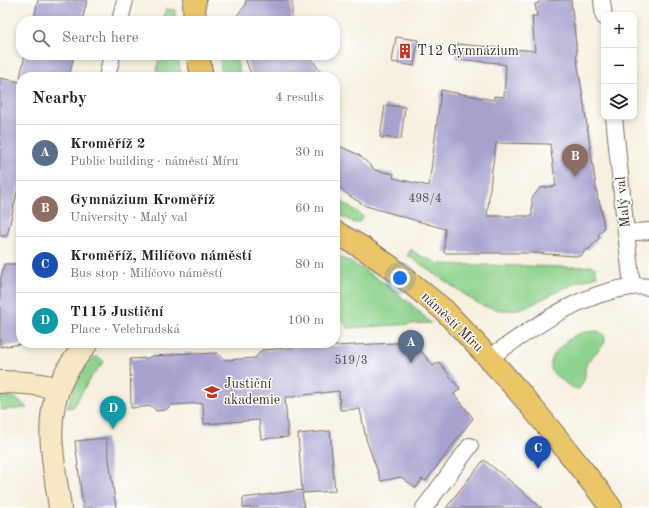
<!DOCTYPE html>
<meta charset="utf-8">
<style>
:root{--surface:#fff;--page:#f6f6f6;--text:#222;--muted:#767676;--line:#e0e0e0;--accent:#c8321e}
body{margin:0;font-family:"Old Standard TT",serif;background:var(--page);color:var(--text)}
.controls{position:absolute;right:12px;top:12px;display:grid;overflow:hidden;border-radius:8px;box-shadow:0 2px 6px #0003}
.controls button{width:36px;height:36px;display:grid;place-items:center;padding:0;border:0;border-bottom:1px solid var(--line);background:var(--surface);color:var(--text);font:20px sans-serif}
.you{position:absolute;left:400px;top:278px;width:14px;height:14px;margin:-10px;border:3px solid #fff;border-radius:50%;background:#1a73e8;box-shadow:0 0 0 6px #1a73e833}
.badge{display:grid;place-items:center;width:26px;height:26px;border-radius:50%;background:var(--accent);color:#fff;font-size:13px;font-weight:700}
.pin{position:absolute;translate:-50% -33px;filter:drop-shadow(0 1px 2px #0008)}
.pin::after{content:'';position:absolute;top:21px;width:14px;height:12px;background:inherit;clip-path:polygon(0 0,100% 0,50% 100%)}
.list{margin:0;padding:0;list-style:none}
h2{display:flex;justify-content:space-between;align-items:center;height:52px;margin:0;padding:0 16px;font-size:17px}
h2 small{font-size:13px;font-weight:400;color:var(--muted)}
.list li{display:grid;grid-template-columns:26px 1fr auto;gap:12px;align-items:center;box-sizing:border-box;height:56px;padding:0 16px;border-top:1px solid var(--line)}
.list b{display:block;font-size:15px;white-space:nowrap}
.list p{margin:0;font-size:13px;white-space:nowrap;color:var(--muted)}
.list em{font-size:13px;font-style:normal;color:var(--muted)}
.icon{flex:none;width:22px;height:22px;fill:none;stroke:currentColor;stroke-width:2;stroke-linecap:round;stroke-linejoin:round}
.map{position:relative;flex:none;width:649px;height:508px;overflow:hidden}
.search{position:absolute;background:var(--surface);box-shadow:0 2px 6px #0003;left:16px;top:16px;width:324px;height:44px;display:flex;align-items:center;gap:10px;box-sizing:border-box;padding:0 14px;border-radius:16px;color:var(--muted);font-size:15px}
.panel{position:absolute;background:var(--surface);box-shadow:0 2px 6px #0003;left:16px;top:72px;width:324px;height:276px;border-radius:16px}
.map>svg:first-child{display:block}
.green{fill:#8ed38d;stroke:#647e56}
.building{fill:#a7a1cd;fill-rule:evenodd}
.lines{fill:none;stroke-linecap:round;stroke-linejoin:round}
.street-casing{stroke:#7d6f62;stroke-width:18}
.secondary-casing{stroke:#7d6f62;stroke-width:24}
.primary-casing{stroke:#7d6f62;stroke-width:24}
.street{stroke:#fff;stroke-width:16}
.secondary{stroke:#f7e8c3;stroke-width:22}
.primary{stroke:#eac669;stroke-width:22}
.labels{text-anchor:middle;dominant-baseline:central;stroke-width:3;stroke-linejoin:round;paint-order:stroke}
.number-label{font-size:12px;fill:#56484a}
.poi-label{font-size:14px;fill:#3b2a1e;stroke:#fff;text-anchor:start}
.street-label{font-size:14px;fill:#3b2a1e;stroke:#fff}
</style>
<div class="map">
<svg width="649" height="508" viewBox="0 0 649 508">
<rect width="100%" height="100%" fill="#fff"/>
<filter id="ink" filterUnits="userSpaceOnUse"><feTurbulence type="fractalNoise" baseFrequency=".025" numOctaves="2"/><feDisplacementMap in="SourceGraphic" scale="8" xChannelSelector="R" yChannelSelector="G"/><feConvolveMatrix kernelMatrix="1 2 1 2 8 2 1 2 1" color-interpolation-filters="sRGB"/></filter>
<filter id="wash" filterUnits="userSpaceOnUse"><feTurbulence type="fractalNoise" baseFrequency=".012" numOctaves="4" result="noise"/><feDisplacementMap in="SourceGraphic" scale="16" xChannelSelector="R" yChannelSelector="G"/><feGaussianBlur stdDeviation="0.9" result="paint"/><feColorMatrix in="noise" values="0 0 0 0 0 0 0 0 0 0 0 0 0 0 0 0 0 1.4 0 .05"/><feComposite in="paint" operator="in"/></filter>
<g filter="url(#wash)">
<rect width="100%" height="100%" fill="#f7f0e0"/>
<g class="green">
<path d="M165,9L175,10V21H163Z"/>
<path d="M159,55H177L182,77H156Z"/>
<path d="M220,55H235L241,77H221Z"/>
<path d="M335,197L359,213L363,217C362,220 359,223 355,223L335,213Z"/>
<path d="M411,249C416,253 420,257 426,258C433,261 432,259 438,264L570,267L592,266L595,268L597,276L576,283L558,291L531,305L522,308L512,310H501L483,306L474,301L413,259L412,257L407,256Z"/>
<path d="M335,254C352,263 368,272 384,283C392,288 400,293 405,301L407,300L431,323L348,328L335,311Z"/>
<path d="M598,331C618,341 591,353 586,365C585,368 585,371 585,374C585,380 582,385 579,389C572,389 568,385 563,381C560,379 556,376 553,373C544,360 563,342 574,336C581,332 590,332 598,331Z"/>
<path d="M95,357C99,357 101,358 104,362L91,377L74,406L71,408H67L70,398L72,395L71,393C77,380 84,366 95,357Z"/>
<path d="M0,395C12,395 19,400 27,408L2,410L0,407Z"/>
</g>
<g id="blocks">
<g class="building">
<path d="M38,0H87L82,21H33Z"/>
<path d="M246,0H292V21H232L245,6Z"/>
<path d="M539,0H571L577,53L576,54L583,98L598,200H599L601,209L604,228L598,235L600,237L588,250L586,249L581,256H575L532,253H444L445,229L366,206L348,195L335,184V144L359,155L375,170L394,174L393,178L429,186L441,90L494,100V96L504,97L506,65L499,64V63L456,59L458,44L535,51L532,16H537L535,4L539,3ZM496,143L550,144L556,186L540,188L532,198V216H487L492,170Z"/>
<path d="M396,37L418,40L414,66L392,62Z"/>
<path d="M25,55H74L69,77H20Z"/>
<path d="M244,55H309L324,77H252Z"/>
<path d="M0,78L21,82V175L7,236H0Z"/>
<path d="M385,105L405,107L401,139L380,137Z"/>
<path d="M4,264H21V344L0,347V282Z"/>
<path d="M414,342L433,366L439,362L460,389L454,394L473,418L426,481L422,479L416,488L401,477L381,481L366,439L360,409L340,410L339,391L295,396V397H285L288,437L261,439L259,420L204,424L203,403L171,405L166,410L156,411L152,406L131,408L130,359L149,358L151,356L172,355L173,354L188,353H195L196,354L217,353L225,360L255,358L262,350L320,346H335Z"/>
<path d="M330,431L335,491L302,493L304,508H243V498L302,490V491L298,434Z"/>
<path d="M106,438L116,508H83L75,441Z"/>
<path d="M484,460L509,480L542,508H446L470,477Z"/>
</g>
</g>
</g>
<g filter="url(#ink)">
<use href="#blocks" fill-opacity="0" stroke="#7d6f62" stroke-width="1"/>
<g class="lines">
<defs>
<g id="street">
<path d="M602,0L604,17"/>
<path d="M120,21L125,0"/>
<path d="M107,77L112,55"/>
<path d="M614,117L626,233L632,286"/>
<path d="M626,233L649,231"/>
<path d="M489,358C533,328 577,294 631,287C637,286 643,286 649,287"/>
<path d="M424,508L470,446"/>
</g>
<g id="secondary">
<path d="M0,382C20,382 39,383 58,389"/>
<path d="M60,508C54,464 42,417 64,376C70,364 79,354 87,343"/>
</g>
<g id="primary">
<path d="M195,0L194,6L195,21"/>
<path d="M198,55L202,77"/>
<path d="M335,232L363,248L392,268L444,310L489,358L520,393L561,443L598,490L611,508"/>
</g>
</defs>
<use href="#street" class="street-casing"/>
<use href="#secondary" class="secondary-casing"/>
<use href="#primary" class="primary-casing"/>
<use href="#street" class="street"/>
<use href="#secondary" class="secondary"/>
<use href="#primary" class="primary"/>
</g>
</g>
<defs>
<symbol id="building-bare" viewBox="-9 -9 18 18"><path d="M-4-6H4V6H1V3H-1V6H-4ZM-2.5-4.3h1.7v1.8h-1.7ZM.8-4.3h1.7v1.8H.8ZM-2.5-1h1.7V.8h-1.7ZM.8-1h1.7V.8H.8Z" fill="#c8321e" stroke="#fff" stroke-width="2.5" paint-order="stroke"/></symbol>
<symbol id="school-bare" viewBox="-9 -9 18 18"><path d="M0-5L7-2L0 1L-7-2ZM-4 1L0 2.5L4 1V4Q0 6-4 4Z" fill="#c8321e" stroke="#fff" stroke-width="2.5" paint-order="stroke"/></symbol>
</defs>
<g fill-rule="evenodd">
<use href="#building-bare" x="394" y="40" width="22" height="22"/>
<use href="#school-bare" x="201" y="381" width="22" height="22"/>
</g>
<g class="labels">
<g class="number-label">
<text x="425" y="199">498/4</text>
<text x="351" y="361">519/3</text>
</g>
<g class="poi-label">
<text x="417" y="51">T12 Gymnázium</text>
<text x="224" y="384">Justiční<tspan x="224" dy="16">akademie</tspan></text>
</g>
<g class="street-label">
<text transform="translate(623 202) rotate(-96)">Malý val</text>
<text transform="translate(452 322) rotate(44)">náměstí Míru</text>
</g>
</g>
</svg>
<div class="controls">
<button>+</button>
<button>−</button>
<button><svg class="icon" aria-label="layers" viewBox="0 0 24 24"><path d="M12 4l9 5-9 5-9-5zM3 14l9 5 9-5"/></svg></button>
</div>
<div class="you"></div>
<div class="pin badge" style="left:411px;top:363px;background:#5c6f8a">A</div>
<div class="pin badge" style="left:575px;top:177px;background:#8d6e63">B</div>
<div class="pin badge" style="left:538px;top:469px;background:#1a4fb4">C</div>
<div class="pin badge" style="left:113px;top:429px;background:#0f9aa8">D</div>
<div class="search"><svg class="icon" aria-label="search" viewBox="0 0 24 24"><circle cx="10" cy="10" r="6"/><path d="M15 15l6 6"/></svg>Search here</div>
<section class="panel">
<h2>Nearby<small>4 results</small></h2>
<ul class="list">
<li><span class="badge" style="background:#5c6f8a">A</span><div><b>Kroměříž 2</b><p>Public building · náměstí Míru</p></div><em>30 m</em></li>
<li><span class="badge" style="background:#8d6e63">B</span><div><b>Gymnázium Kroměříž</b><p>University · Malý val</p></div><em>60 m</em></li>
<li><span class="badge" style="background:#1a4fb4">C</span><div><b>Kroměříž, Milíčovo náměstí</b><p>Bus stop · Milíčovo náměstí</p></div><em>80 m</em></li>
<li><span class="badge" style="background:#0f9aa8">D</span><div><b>T115 Justiční</b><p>Place · Velehradská</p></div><em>100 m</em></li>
</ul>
</section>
</div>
